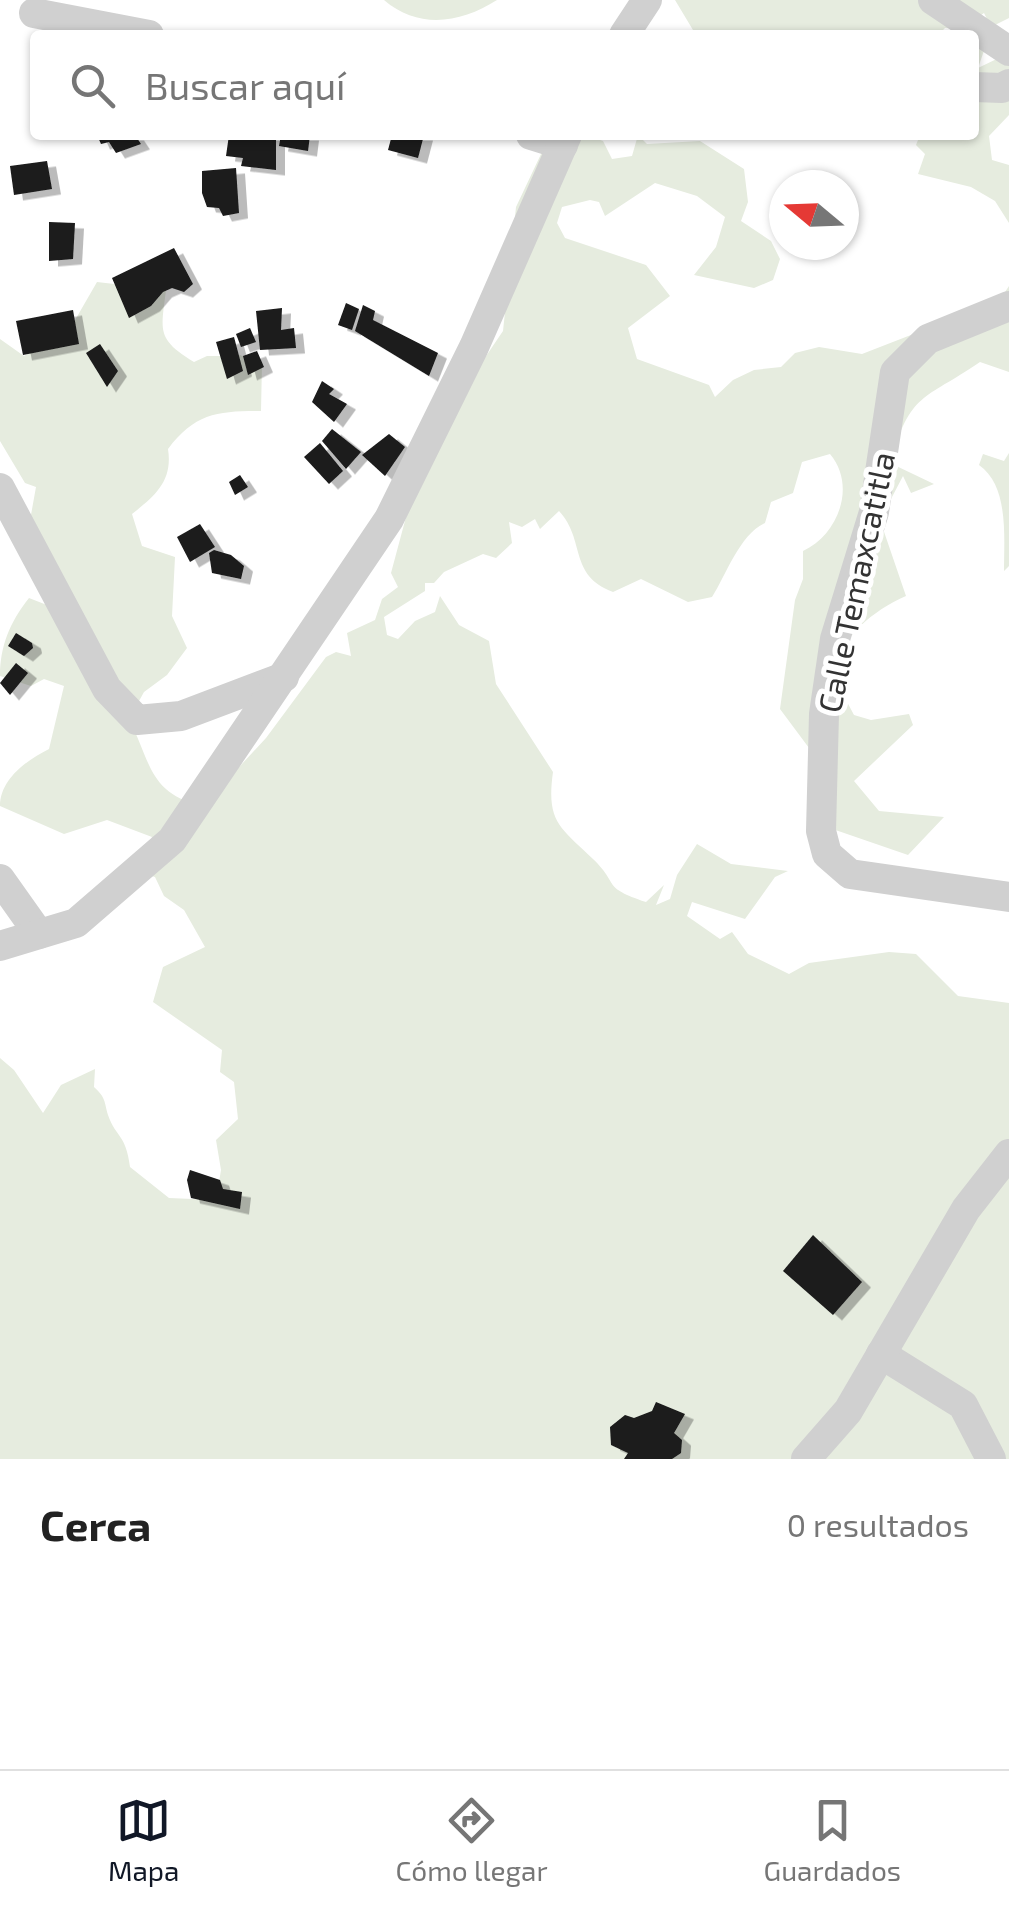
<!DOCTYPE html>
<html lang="es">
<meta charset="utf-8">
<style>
:root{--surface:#fff;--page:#f2f2f2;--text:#222;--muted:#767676;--line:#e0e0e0;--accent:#111827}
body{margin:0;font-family:"Exo 2",sans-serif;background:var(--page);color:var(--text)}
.compass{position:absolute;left:769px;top:170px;width:90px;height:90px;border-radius:50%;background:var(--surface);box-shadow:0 2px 8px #0004;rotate:289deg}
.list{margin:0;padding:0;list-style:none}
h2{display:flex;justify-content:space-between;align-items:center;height:130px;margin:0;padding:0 40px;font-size:42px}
h2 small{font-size:32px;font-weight:400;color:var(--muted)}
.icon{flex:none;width:55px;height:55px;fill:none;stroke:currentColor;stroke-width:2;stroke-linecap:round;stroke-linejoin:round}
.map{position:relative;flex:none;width:1009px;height:1459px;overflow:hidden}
.search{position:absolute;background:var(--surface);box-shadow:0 2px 8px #0004;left:30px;right:30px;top:30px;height:110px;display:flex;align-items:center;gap:25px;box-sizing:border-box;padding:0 35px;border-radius:10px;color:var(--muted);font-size:38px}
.sheet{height:310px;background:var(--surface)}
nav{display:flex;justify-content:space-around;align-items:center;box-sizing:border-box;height:140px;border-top:2px solid var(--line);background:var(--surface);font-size:28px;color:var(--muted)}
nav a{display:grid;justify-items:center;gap:5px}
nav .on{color:var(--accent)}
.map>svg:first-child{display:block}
.green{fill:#e6ecdf}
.building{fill:#1a1a1a;filter:url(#shadow)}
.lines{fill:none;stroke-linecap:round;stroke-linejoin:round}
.minor{stroke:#d0d0d0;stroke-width:30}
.labels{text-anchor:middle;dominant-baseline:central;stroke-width:10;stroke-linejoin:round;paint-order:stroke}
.street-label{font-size:32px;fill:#333;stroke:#fff}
</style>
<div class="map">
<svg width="1009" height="1459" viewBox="0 0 1009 1459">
<defs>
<filter id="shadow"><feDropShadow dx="9" dy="5.5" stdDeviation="0" flood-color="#0004"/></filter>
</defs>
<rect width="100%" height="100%" fill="#fff"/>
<g class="green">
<path d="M384,0H497C461,23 419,30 384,0Z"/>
<path d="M675,0H1009V18L991,27L984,13L962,29L945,28L938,35H696Z"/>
<path d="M986,45L978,68L1009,53V115L989,136L992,160L1009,165V223L995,201L971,187L918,174L925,154L916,145L920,135H974V46Z"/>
<path d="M550,135H586L603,141L612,159L632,156L638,135L647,144L700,141L744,169L748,202L741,221L771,241L780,259L773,280L754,288L694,275L716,247L725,217L697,196L655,183L605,216L599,202L590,200L562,207L557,223L565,238L646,265L670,296L628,328L637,359L709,385L715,397L733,380L754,370L781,367L795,353L819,347L862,354L916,333L991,313L1009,286V372L980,362C923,401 911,391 890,463L934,484L911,493L903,476L880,520L906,596C870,612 847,635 829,668L854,715L871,720L909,714L913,725L854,781L879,811L944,817L908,855L818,824L812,752L780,709L795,600L803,579V551C838,535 857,486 830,454L802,462L793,493L771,502L765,523C740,534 726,575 712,597L688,602L641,579L613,592C568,575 586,540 559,511L540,529L535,519L522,527L509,522L512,543L496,558L483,554L444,572L434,583H425V591L384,617L387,635L398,639L415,621L435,612L440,596L459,625L489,641L496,684L553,772C546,822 560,827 593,859C620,885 601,887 646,902L664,885L656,905L670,899L677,875L697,844L731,864L788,871L775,877L745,919L692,902L687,916L720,939L732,932L748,954L789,974L809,963L889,952L916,954L958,996L1009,1003V1459H0V1058L14,1070L43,1113L61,1085L95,1069L94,1087C106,1098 104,1101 108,1115C116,1138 126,1134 130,1167L169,1198L216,1200L221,1170L216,1140L238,1119L234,1082L220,1072L222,1050L153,1002L163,967L205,947L184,910L164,896L155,877L145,874L144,857L152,837L107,820L64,834L0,806C0,779 27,760 49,749L64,686L44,679L31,686L0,676C0,646 10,622 29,598L52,607L29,526L36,487L25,483L0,441V339L24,356L67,334L97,282L166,290C161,331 156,339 194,362L207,356H224L226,350L262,363L261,411C218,411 195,413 168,449C173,481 155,496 132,514L142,546L175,557L172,616L187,648L167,675L144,692L129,719C152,765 148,791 202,807L266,738L326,657L336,652L351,656L347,633L375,620L382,599L398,587L391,573L413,491L457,399L503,331L516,207Z"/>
<path d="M1009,453V566L1004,571C1004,536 1009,486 979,465L983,454L1004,461Z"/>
</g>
<g class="building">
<path d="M97,135H135L141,144L116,153L109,142L101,144Z"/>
<path d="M229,135H276V170L241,166L243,158L226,156Z"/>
<path d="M281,135H310L308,151L279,146Z"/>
<path d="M392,135H424L418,158L388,150Z"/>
<path d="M47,161L52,189L14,195L10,166Z"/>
<path d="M236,168L239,213L223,216L219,208L207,207L202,193V171Z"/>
<path d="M49,222L75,223L73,259L49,261Z"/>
<path d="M174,248L193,284L184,292L172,288L163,292L151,306L129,318L112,278Z"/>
<path d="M346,303L359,309L352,330L338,325Z"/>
<path d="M363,305L375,311L373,320L438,353L429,376L355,331Z"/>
<path d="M282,308L281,330L294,328L296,348L260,350L256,311Z"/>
<path d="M73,310L79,344L23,355L16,321Z"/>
<path d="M250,328L256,342L241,347L236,334Z"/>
<path d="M234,337L243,371L227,379L216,342Z"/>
<path d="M100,344L118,371L107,387L86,353Z"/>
<path d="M257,351L264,367L248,375L243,356Z"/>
<path d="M322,381L334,389L329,394L347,404L334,422L312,402Z"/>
<path d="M332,429L361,452L346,469L322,441Z"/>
<path d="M389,434L405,447L385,476L362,455Z"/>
<path d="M320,443L343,471L329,484L304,457Z"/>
<path d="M240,475L248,487L235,495L229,482Z"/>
<path d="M200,524L215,547L190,562L177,537Z"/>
<path d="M214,550L231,555L244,566L241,579L212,573L209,553Z"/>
<path d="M16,633L32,643L33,648L24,656L8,646Z"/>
<path d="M16,663L28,673L10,695L0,683Z"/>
<path d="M190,1170L220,1180L223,1189L242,1192L240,1209L191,1198L187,1180Z"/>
<path d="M813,1235L862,1282L833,1315L783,1271Z"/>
<path d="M656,1402L685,1414L674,1433L682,1440L681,1453L672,1459H624L628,1453L611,1445L610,1427L625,1415L634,1418L652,1411Z"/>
</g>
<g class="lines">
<g class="minor">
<path d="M933,0L1009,51"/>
<path d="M34,13L149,35"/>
<path d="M624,35L647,0"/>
<path d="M974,87L1002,88L1009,84"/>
<path d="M531,135L563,145"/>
<path d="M1009,306L928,339L895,372L874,512L835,639L824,714L821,831L827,854L850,874L1009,897"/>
<path d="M0,488L107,689L137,720L181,716L284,677"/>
<path d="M0,879L39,934"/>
<path d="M0,946L76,923L172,840L389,519L474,347L567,135"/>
<path d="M881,1354L963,1405L991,1459"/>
<path d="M806,1459L848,1411L966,1209L1009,1154"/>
</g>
</g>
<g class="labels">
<g class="street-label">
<text transform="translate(855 582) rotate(-78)">Calle Temaxcatitla</text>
</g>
</g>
</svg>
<svg class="compass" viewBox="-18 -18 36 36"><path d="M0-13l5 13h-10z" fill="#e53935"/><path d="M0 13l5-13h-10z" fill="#767676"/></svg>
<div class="search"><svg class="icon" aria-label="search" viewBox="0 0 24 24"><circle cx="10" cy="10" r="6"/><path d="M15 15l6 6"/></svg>Buscar aquí</div>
</div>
<section class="sheet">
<h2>Cerca<small>0 resultados</small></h2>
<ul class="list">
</ul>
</section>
<nav>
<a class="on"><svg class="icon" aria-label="map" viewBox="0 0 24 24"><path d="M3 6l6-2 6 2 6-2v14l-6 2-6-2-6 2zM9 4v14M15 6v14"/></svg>Mapa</a>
<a><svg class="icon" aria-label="directions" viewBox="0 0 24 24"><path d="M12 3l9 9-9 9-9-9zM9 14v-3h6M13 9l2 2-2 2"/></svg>Cómo llegar</a>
<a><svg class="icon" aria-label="saved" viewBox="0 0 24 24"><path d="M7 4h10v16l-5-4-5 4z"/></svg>Guardados</a>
</nav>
